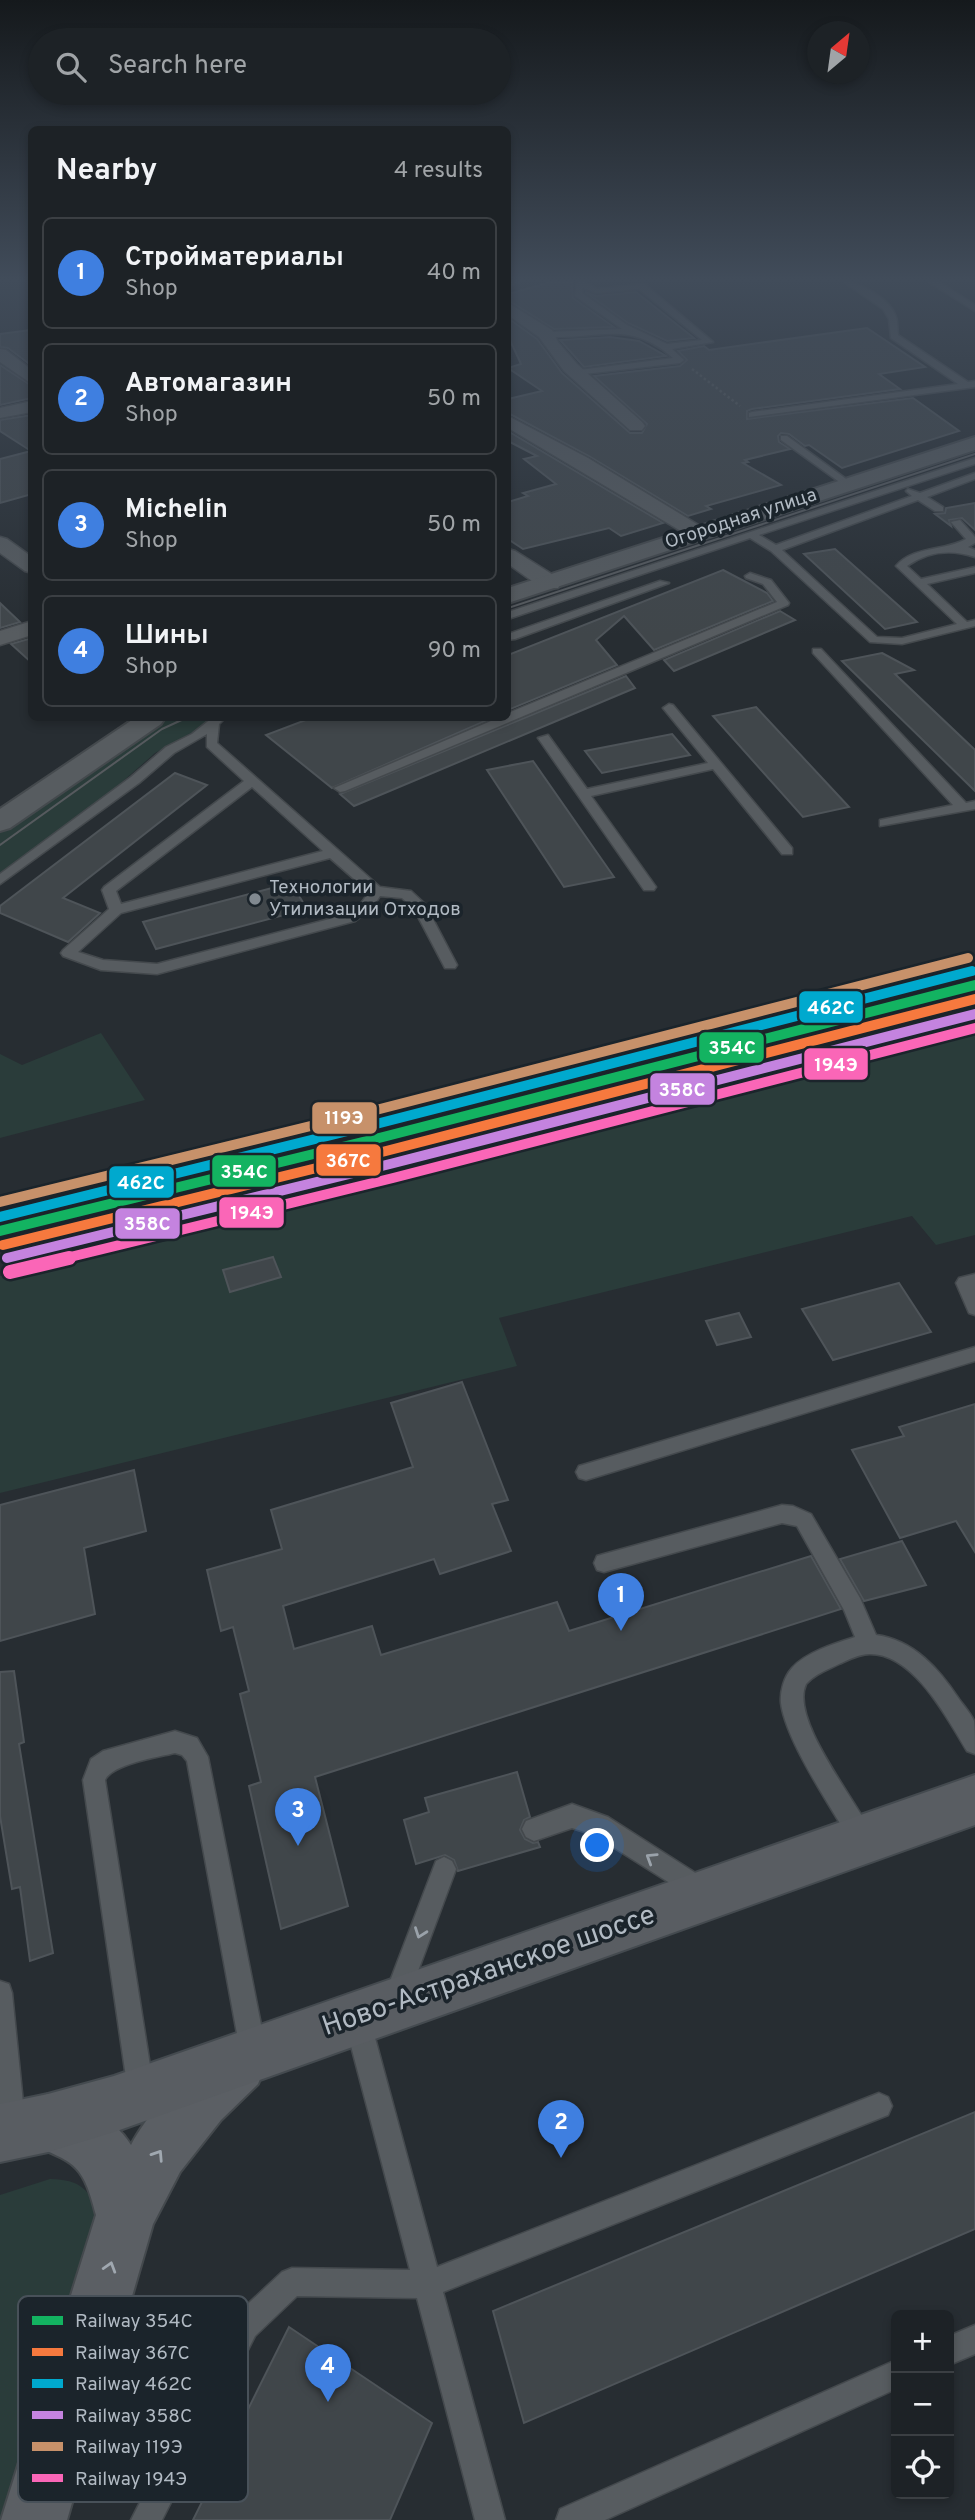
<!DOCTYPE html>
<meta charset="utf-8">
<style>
:root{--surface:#1d2226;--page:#252a2e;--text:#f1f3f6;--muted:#a0a4a7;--line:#3b3f43;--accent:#818990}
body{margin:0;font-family:Overpass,sans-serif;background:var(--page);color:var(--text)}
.controls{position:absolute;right:21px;bottom:21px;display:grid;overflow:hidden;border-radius:10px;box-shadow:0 4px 10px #0003}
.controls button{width:63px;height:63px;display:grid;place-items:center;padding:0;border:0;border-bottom:2px solid var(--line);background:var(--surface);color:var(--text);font:35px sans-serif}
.compass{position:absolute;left:807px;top:21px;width:63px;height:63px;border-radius:50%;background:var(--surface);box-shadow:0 4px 10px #0003;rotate:29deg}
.you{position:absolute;left:598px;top:1846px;width:24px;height:24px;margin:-18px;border:5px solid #fff;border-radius:50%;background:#1a73e8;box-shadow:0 0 0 10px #1a73e833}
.badge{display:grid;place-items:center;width:46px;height:46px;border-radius:50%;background:var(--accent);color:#fff;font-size:23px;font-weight:700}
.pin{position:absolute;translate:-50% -58px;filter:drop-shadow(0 2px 4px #0008)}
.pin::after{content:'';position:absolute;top:37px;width:24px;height:21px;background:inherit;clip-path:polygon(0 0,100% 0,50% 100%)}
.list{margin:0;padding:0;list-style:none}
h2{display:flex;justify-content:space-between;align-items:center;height:91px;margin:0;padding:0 28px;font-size:30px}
h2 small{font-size:23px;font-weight:400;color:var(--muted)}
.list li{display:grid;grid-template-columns:46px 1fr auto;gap:21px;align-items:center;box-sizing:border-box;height:112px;margin:0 14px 14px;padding:0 14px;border:2px solid var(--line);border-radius:10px}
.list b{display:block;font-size:26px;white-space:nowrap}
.list p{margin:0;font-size:23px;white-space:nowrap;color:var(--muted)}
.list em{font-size:23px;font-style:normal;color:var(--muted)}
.icon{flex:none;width:38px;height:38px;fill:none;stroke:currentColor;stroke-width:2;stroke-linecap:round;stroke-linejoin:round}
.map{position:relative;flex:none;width:975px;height:2520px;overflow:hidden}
.search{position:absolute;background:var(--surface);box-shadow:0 4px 10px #0003;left:28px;top:28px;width:483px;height:77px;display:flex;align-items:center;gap:18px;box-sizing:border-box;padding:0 24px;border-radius:38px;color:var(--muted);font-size:26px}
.panel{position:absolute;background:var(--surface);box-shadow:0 4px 10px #0003;left:28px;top:126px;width:483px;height:595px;border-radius:10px}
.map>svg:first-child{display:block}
.green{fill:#2a3c3a}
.building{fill:#40464a;stroke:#4e5459;stroke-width:2}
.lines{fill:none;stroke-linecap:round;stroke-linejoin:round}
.service-casing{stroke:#44494d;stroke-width:3}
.minor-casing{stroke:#44494d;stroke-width:3}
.tertiary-casing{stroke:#44494d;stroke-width:4}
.secondary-casing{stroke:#44494d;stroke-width:4}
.primary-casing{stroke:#444a4f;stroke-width:4}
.path{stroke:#575c5f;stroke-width:2.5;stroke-dasharray:2.5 2.5;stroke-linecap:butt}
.service{fill:#575c60;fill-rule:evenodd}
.minor{fill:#575c60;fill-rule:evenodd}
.tertiary{fill:#575c60;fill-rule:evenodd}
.secondary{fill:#5b5f64;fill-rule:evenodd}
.primary{fill:#595d62;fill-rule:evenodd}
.tram{stroke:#565a5e;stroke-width:2}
.rail-1-casing{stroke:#1b242b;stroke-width:15}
.rail-2-casing{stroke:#1b242b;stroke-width:15}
.rail-3-casing{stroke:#1b242b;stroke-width:15}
.rail-4-casing{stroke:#1b242b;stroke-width:15}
.rail-5-casing{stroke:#1b242b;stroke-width:15}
.rail-6-far1-casing{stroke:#1b242b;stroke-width:15}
.rail-6-casing{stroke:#1b242b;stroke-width:19}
.rail-1{stroke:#13b361;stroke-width:10}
.rail-2{stroke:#f6793e;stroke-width:10}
.rail-3{stroke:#00a9ce;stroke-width:10}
.rail-4{stroke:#c483df;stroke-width:10}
.rail-5{stroke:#c7916a;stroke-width:10}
.rail-6-far1{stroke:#fa66b7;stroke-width:10}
.rail-6{stroke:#fa66b7;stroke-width:14}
.oneway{stroke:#9aa2aa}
.oneway2{stroke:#a0a8b0}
.poi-dot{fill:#818990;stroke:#1b242b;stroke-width:2.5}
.labels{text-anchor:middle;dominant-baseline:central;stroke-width:7;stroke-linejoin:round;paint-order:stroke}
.far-street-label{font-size:19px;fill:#b1bac3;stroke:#1b242b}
.far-poi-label{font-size:19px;fill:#b1bac3;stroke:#1b242b;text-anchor:start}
.near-street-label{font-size:28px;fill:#b1bac3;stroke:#1b242b}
.key{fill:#1b242b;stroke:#485159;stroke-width:2}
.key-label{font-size:19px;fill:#b1bac3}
.line-badge{stroke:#1b242b;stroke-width:2.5}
.badge-label{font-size:19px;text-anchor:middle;font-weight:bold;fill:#fff}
</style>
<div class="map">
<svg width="975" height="2520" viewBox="0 0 975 2520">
<rect width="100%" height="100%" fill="#272d32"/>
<g class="green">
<path d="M164,718H210L202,727L155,753L96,805L0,874V831L115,749Z"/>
<path d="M975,1024V1235L936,1245L912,1216L499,1318L517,1366L0,1493V1276L186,1221Z"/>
<path d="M101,1033L145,1100L0,1138V1054L22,1065Z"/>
<path d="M50,2179C82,2180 86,2189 102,2213L9,2520H0V2195Z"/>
</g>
<g class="building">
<path d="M551,282H572L573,298L614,327L554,329L508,300V294Z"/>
<path d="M585,292L596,296L636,292L694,338L667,341L628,323Z"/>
<path d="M508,318L537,339L562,373L630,433H642L647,424L594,376L680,366L687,360L678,351L704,346L709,350L867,328L925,367L879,374L900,389L752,409L747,411V419L913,398L959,431L842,468L809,445L805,446L789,434L781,433L778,436L779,442L790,449L745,460L748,462L743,463L781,485L706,506L711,509L688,516L589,456L508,413V399L542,391L508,368L521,364L508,336Z"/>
<path d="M30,330L32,337V366L8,348L0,347V334Z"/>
<path d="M610,337L639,341L666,356L584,367L560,340Z"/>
<path d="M0,365L32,386V398L0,405Z"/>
<path d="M32,415V494L0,503V459L31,451L0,431V420Z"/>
<path d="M508,431L663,523L621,536L609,528L523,549L508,539V502L528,496L523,493L556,484L524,459L537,456L508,441Z"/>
<path d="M975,503V530L962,518L949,520L951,526L935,514L945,513L946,508Z"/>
<path d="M835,549L917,622L885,629L804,554Z"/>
<path d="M723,570L767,593L773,601L654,650L624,616L596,640L617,665L508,710V655Z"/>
<path d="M0,603L20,622L0,628Z"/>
<path d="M780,611L795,620L674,671L664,660Z"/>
<path d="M32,638V663L11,644Z"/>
<path d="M882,653L914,670L895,674L975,750V791L842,661Z"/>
<path d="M626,676L635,688L354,806L340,794Z"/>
<path d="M756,707L849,807L803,817L713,716Z"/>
<path d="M311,718H492L332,788L266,735Z"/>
<path d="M672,734L690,755L602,773L585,751Z"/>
<path d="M533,761L614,877L564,887L487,770Z"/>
<path d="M175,773L207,785L63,898L100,913L68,942L0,913V906Z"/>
<path d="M291,883L307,909L156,949L143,922Z"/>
<path d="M273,1257L281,1277L230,1292L223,1270Z"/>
<path d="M899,1283L931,1332L833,1360L802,1309Z"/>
<path d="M739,1313L751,1337L717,1345L706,1321Z"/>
<path d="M462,1382L508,1500L492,1504L511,1551L440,1574L434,1559L283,1606L294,1649L372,1626L381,1655L557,1602L569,1631L811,1556L841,1609L315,1777L348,1906L281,1929L249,1786L261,1782L240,1694L249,1691L233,1627L221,1631L207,1570L282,1549L271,1510L413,1467L391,1403Z"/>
<path d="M975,1404V1552L956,1521L900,1538L852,1450L904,1436L899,1427Z"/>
<path d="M134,1470L146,1531L84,1548L95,1614L0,1641V1505Z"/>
<path d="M902,1541L926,1585L864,1601L840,1559Z"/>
<path d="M14,1671L24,1742L19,1744L53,1953L30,1961L20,1887L12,1889L0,1816V1672Z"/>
<path d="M517,1772L530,1817L524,1820L520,1830L525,1839L533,1843L538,1842L540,1847L458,1871L454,1860L445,1855L416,1864L404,1820L429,1812L425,1798Z"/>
<path d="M975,2112V2229L524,2423L493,2311Z"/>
<path d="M289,2327L432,2423L390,2520H193Z"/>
</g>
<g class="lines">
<defs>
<g id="service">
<path d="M577,282H585L597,289L644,284L713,342L672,349L684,360L680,363L576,375L579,370L673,358C626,317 596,342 543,336L546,332L622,329L575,296ZM583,288L596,293L639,289L702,340L667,344L627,325L582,293Z"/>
<path d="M844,282C861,282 891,300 896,317C898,323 897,329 898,335L968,382L975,381V387L749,417V413L752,412L958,384L891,338L889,319L883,309Z"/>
<path d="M929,282H939L975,305V311Z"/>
<path d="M781,436H787L853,484L845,486L781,440Z"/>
<path d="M975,458V464L759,535L776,545L912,496L906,491L908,489L920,493L975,473V479L927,497L943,507V511H935L918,500L782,550L877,637L902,638L957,624L896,566C913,546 945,551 966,539L951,522L960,520L975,537V543L968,547L975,550V557C952,549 928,551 907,566L921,579L975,567V573L927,584L967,622L975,620V626L902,644L870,642L771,551L750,538L508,619V612Z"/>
<path d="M750,573L771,580L789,603L788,605L345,791L340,792L334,788L498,718H508V713L777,602L763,584L746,578L745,576Z"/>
<path d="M660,581L669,583L515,639L508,640V634Z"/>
<path d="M813,649H821L966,803L975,801V809L880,826V820L953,805L813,653Z"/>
<path d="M669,704L673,705L792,848V854H782L713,769L591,796L656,887L654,890H644L538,738L548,735L587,789L708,763L663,708Z"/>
<path d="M212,718L224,719L219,724L217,743L380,887L411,891L425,904L457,965L455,968H445L414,909L402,898L380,896L372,908L355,921L157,974L101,970L63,956L61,953L63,950L109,909L102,890L104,887L244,781L207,747V734L174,753L139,783L0,884V874L131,777L166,747L192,734ZM252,787L323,851L121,904L116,891ZM330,858L369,892L362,902L345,915L157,964L103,960L78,952L121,913Z"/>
<path d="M975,1274V1315L969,1313L956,1283L959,1278Z"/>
<path d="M975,1347V1361L586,1480L579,1478L576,1472L579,1466L586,1464Z"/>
<path d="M782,1505L793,1506L811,1514L860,1598L876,1635C914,1640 939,1669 959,1699C964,1706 971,1714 974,1721C975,1730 975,1744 975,1754L967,1751C947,1718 914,1654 870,1654C859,1654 848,1660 839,1664C827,1670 815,1674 806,1684C789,1721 860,1804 875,1840L871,1848L863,1852L855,1848C834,1812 786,1742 781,1703C780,1691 784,1677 792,1668C806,1652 836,1643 855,1637L844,1610L797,1526L782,1523L604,1572L597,1570L594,1563L597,1556L604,1554Z"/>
<path d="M175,1731L197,1738L208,1757L266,2050L262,2059L253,2063L244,2059L240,2050L187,1761L182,1755L175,1753C158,1757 112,1764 105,1780L154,2091L150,2100L141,2104L132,2100L128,2091L83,1780L91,1759L103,1751Z"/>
<path d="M572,1804L608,1817L708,1881L712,1889L708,1897L700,1901L692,1897L594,1835L572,1828L534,1841L526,1837L522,1829L526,1821Z"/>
<path d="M444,1857L452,1861L456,1869L405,2006L396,2009L387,2006L384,1997L436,1861Z"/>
<path d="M0,1981L9,1984L12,1993L25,2123L21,2132L12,2136L3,2132L0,2126Z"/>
<path d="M358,2010L367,2014L371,2023L437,2267L879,2093L888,2097L892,2106L888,2115L443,2292L505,2520H475L417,2298L297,2296L255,2336L162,2520H131L235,2316L282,2272L292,2268L410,2270L345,2023L349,2014Z"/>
<path d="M975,2325V2354L949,2365V2336Z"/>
<path d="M896,2360V2389L605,2520H556L560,2509Z"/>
</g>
<g id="minor">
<path d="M508,282H518L508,288Z"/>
<path d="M508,303L552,330L558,342L577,364L642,422L645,426L642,430H630L564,371L539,337L508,315Z"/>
<path d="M0,349L6,350L32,370V384L0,362Z"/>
<path d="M32,401V412L0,418V408Z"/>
<path d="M508,416L588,458L705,529L708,533L705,537H691L508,428Z"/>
<path d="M0,537L7,539L32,557V573L25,571L0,553Z"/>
<path d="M508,549L515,551L558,578L561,583L558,588H542L508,564Z"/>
<path d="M32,621V635L0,645V631Z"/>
</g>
<g id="tertiary">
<path d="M975,437V450L508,603V588Z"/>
<path d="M135,718H165L161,724L10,828L0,831V809Z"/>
</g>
<path id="secondary" d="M238,2036L258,2044L266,2064L258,2084L221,2120L180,2172L153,2224L67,2520H1L96,2215C83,2163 75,2163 28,2143L19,2123L28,2103L48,2094C81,2104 112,2115 131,2145C146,2116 190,2064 218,2045C223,2041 232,2039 238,2036Z"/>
<path id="primary" d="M975,1775V1825L114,2132L48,2152L0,2162V2104L48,2094L114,2076Z"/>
</defs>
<use href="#service" class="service-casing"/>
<use href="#minor" class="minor-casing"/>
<use href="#tertiary" class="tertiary-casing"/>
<use href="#secondary" class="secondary-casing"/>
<use href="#primary" class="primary-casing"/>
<path class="path" d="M692,369L740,406"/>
<use href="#service" class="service"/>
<use href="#minor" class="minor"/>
<use href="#tertiary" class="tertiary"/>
<use href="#secondary" class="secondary"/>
<use href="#primary" class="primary"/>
<g class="tram">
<path d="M508,608L975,454"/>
<path d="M0,845L162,729L186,718"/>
</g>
<defs>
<path id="rail-1" d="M0,1231L383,1137L975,985"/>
<path id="rail-2" d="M3,1245L386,1151L975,999"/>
<path id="rail-3" d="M0,1217L380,1123L972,971"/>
<path id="rail-4" d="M7,1258L390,1164L975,1014"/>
<path id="rail-5" d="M0,1202L376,1110L968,958"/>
<path id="rail-6-far1" d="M62,1259L393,1178L975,1028"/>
<path id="rail-6" d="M10,1272L69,1258"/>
</defs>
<use href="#rail-1" class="rail-1-casing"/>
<use href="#rail-2" class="rail-2-casing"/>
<use href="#rail-3" class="rail-3-casing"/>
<use href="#rail-4" class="rail-4-casing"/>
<use href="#rail-5" class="rail-5-casing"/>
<use href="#rail-6-far1" class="rail-6-far1-casing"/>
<use href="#rail-6" class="rail-6-casing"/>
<use href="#rail-1" class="rail-1"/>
<use href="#rail-2" class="rail-2"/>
<use href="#rail-3" class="rail-3"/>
<use href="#rail-4" class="rail-4"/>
<use href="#rail-5" class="rail-5"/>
<use href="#rail-6-far1" class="rail-6-far1"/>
<use href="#rail-6" class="rail-6"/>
</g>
<defs><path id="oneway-chevron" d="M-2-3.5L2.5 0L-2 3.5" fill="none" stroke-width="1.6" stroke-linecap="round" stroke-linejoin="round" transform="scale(1.75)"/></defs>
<g class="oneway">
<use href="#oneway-chevron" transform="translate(651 1858) rotate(-148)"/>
<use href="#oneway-chevron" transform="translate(420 1933) rotate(110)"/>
</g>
<g class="oneway2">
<use href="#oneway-chevron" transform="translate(158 2155) rotate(-57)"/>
<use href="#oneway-chevron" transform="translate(110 2267) rotate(-73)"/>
</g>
<linearGradient id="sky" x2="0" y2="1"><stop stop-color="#15191c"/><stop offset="0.44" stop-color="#414c5a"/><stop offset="1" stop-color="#414c5a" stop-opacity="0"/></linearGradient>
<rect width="975" height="635" fill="url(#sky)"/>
<circle class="poi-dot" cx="255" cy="899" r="7"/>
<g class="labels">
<g class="far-street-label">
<text transform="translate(741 519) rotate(-18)">Огородная улица</text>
</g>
<g class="far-poi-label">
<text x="269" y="888">Технологии<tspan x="269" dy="22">Утилизации Отходов</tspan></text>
</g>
<g class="near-street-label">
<text transform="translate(489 1972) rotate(-19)">Ново-Астраханское шоссе</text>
</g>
</g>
<rect x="18" y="2296" width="230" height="206" rx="10" class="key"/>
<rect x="32" y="2316" width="31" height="9" fill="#13b361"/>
<rect x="32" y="2348" width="31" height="8" fill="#f6793e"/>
<rect x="32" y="2379" width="31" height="9" fill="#00a9ce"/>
<rect x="32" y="2411" width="31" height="8" fill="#c483df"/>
<rect x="32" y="2442" width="31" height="9" fill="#c7916a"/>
<rect x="32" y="2474" width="31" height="8" fill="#fa66b7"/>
<g class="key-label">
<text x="75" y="2327">Railway 354С</text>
<text x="75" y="2359">Railway 367С</text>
<text x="75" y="2390">Railway 462С</text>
<text x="75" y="2422">Railway 358С</text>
<text x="75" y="2453">Railway 119Э</text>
<text x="75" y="2485">Railway 194Э</text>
</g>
<g class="line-badge">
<rect x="798" y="990" width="66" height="34" rx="7" fill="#00a9ce"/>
<rect x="698" y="1031" width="67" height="33" rx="7" fill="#13b361"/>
<rect x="803" y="1047" width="66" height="34" rx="7" fill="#fa66b7"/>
<rect x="649" y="1072" width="67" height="34" rx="7" fill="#c483df"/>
<rect x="311" y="1101" width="67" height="34" rx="7" fill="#c7916a"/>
<rect x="315" y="1143" width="67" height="34" rx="7" fill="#f6793e"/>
<rect x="211" y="1154" width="66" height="34" rx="7" fill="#13b361"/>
<rect x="108" y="1165" width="67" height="34" rx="7" fill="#00a9ce"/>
<rect x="218" y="1196" width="67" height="33" rx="7" fill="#fa66b7"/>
<rect x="114" y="1207" width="67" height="33" rx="7" fill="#c483df"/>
</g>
<g class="badge-label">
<text x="831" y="1014">462С</text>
<text x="732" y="1054">354С</text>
<text x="836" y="1071">194Э</text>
<text x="682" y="1096">358С</text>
<text x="344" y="1124">119Э</text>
<text x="348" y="1167">367С</text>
<text x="244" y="1178">354С</text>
<text x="141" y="1189">462С</text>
<text x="252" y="1219">194Э</text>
<text x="147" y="1230">358С</text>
</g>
</svg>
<div class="controls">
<button>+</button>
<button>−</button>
<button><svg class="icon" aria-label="locate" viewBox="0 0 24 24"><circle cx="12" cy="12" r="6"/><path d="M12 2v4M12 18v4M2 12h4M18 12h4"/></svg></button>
</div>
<svg class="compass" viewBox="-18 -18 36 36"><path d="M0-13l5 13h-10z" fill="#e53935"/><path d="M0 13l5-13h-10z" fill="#a0a4a7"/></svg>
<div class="you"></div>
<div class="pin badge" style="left:621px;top:1631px;background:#3f7fe0">1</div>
<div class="pin badge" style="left:561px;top:2158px;background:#3f7fe0">2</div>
<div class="pin badge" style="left:298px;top:1846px;background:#3f7fe0">3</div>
<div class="pin badge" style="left:328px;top:2402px;background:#3f7fe0">4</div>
<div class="search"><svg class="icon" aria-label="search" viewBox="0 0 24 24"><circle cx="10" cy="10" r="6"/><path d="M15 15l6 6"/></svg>Search here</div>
<section class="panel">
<h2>Nearby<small>4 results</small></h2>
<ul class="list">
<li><span class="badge" style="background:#3f7fe0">1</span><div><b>Стройматериалы</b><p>Shop</p></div><em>40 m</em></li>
<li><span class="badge" style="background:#3f7fe0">2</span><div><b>Автомагазин</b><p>Shop</p></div><em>50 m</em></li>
<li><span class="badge" style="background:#3f7fe0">3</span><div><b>Michelin</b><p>Shop</p></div><em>50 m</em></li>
<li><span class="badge" style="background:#3f7fe0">4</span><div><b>Шины</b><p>Shop</p></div><em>90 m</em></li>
</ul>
</section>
</div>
